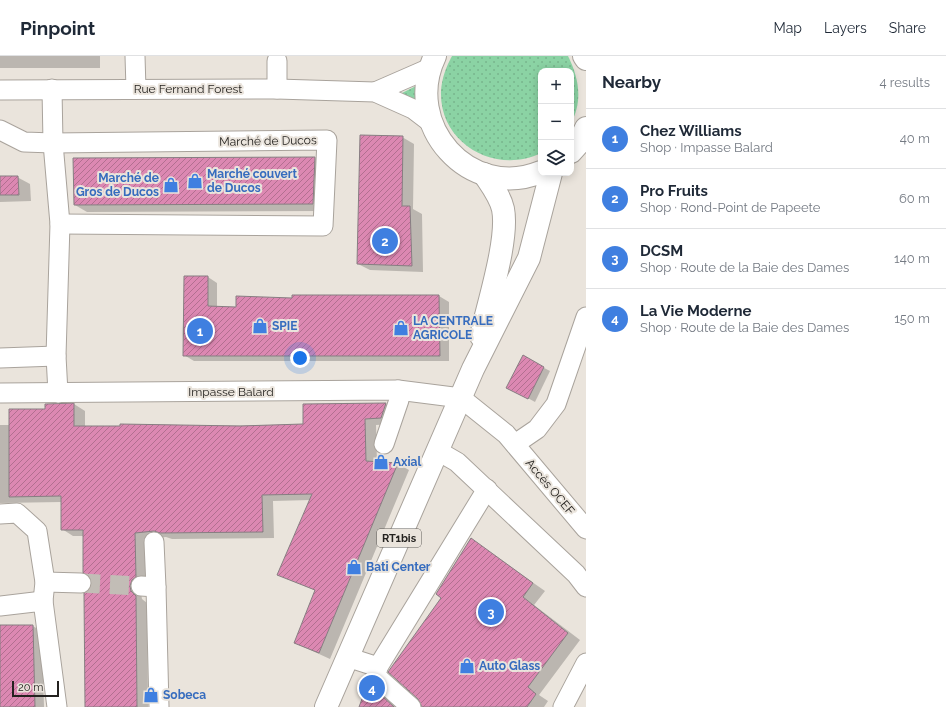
<!DOCTYPE html>
<meta charset="utf-8">
<style>
:root{--surface:#fff;--page:#f2f2f3;--text:#1f2937;--muted:#747a83;--line:#e0e1e3;--accent:#477903}
body{margin:0;font-family:Raleway,sans-serif;background:var(--page);color:var(--text)}
.controls{position:absolute;right:12px;top:12px;display:grid;overflow:hidden;border-radius:8px;box-shadow:0 2px 10px #0003}
.controls button{width:36px;height:36px;display:grid;place-items:center;padding:0;border:0;border-bottom:1px solid var(--line);background:var(--surface);color:var(--text);font:20px sans-serif}
.scale{position:absolute;left:12px;bottom:10px;width:47px;box-sizing:border-box;padding-left:4px;border:2px solid #24221f;border-top:0;font-size:11px;line-height:14px;white-space:nowrap;color:#24221f;-webkit-text-stroke:3px #eae4dc;paint-order:stroke}
.you{position:absolute;left:300px;top:302px;width:14px;height:14px;margin:-10px;border:3px solid #fff;border-radius:50%;background:#1a73e8;box-shadow:0 0 0 6px #1a73e833}
.badge{display:grid;place-items:center;width:26px;height:26px;border-radius:50%;background:var(--accent);color:#fff;font-size:13px;font-weight:700}
.pin{position:absolute;translate:-50% -50%;border:2px solid #fff;box-shadow:0 1px 4px #0006}
.list{margin:0;padding:0;list-style:none}
h2{display:flex;justify-content:space-between;align-items:center;height:52px;margin:0;padding:0 16px;font-size:17px}
h2 small{font-size:13px;font-weight:400;color:var(--muted)}
.list li{display:grid;grid-template-columns:26px 1fr auto;gap:12px;align-items:center;box-sizing:border-box;height:60px;padding:0 16px;border-top:1px solid var(--line)}
.list b{display:block;font-size:15px;white-space:nowrap}
.list p{margin:0;font-size:13px;white-space:nowrap;color:var(--muted)}
.list em{font-size:13px;font-style:normal;color:var(--muted)}
.icon{flex:none;width:22px;height:22px;fill:none;stroke:currentColor;stroke-width:2;stroke-linecap:round;stroke-linejoin:round}
.map{position:relative;flex:none;width:586px;height:651px;overflow:hidden}
header{display:flex;align-items:center;gap:24px;box-sizing:border-box;height:56px;padding:0 20px;background:var(--surface);border-bottom:1px solid var(--line)}
header strong{font-size:19px}
nav{display:flex;gap:22px;margin-inline-start:auto;font-size:14px}
main{display:flex}
aside{flex:1;background:var(--surface)}
.map>svg:first-child{display:block}
.grass{fill:url(#grass-dots)}
.shadow{fill:#0003}
.building{fill:url(#building-hatch);stroke:#877e82}
.lines{fill:none;stroke-linecap:round;stroke-linejoin:round}
.minor-tunnel{stroke:#c2bdb6;stroke-width:19;stroke-dasharray:19 10;stroke-linecap:butt}
.minor-casing{stroke:#a9a39c;stroke-width:21}
.major-casing{stroke:#a9a39c;stroke-width:24}
.minor{stroke:#fff;stroke-width:19}
.major{stroke:#fff;stroke-width:22}
.labels{text-anchor:middle;dominant-baseline:central;stroke-width:4;stroke-linejoin:round;paint-order:stroke}
.shield{fill:#eae4dc;stroke:#5f5c58;stroke-width:1}
.shield-label{font-size:11px;font-weight:bold;fill:#24221f}
.street-label{font-size:12px;fill:#24221f;stroke:#eae4dc}
.shop-label{font-size:12px;font-weight:bold;fill:#366cbe;stroke:#eae4dc;text-anchor:start}
</style>
<header>
<strong>Pinpoint</strong>
<nav><a>Map</a><a>Layers</a><a>Share</a></nav>
</header>
<main>
<div class="map">
<svg width="586" height="651" viewBox="0 0 586 651">
<defs>
<pattern id="grass-dots" width="8" height="8" patternUnits="userSpaceOnUse"><rect width="8" height="8" fill="#8bd3a4"/><path d="M2 2h.1M6 6h.1" fill="none" stroke="#78b58d" stroke-width="1.8" stroke-linecap="round"/></pattern>
<pattern id="building-hatch" width="6" height="6" patternUnits="userSpaceOnUse"><rect width="6" height="6" fill="#dc88b2"/><path d="M-1 1l2-2M0 6l6-6M5 7l2-2" fill="none" stroke="#b26f90"/></pattern>
</defs>
<rect width="100%" height="100%" fill="#eae4dc"/>
<g class="grass">
<path d="M452,0H568C579,22 583,45 571,67V15H541V97C496,119 439,88 441,35C442,22 446,11 452,0Z"/>
<path d="M420,28V48L398,39Z"/>
</g>
<g class="shadow">
<rect x="0" y="0" width="100" height="12"/>
<path d="M402,81L414,88L413,153L422,158L423,216L370,214L358,208Z"/>
<path d="M315,102L327,110L325,155L87,156L75,149Z"/>
<path d="M0,121H17L30,128L31,145L0,146Z"/>
<path d="M208,221L217,227V252H237L293,243V240H439L449,246V305H194L184,299Z"/>
<path d="M523,301L550,315L535,346L508,331Z"/>
<path d="M74,348L85,355V371L304,369V349L386,348L397,354L393,368L376,369L377,406L398,408L409,414L330,603L295,587L316,535L279,518L311,444L273,445L274,482L172,483L166,481L146,483L147,527L141,537L142,543L147,547L148,651H86L91,534L93,527L84,480H73L62,473V446L0,447V369H10L46,354Z"/>
<path d="M472,484L545,535L534,549L580,584L539,639L548,645L544,651H422L442,541Z"/>
<path d="M0,570H33L42,576L44,651H0Z"/>
<path d="M368,628L380,635L398,651H360Z"/>
</g>
<g class="building">
<path d="M360,79L403,80L402,150H410L412,210L357,208Z"/>
<path d="M315,101L313,148L74,149L73,102Z"/>
<path d="M0,120H18L19,139H0Z"/>
<path d="M184,220H208V250L236,251V240L292,242V239H439L440,300H183Z"/>
<path d="M523,299L544,311L528,343L506,332Z"/>
<path d="M74,347V370H120V368L240,370L303,368V348L386,347L381,362L365,363L366,405L398,407L319,597L294,587L315,534L277,519L312,438L262,439L263,476L160,477L154,475L135,477L136,521L132,524L130,530L131,535L136,540L137,651H85L84,537L90,533L92,527L90,521L83,517V474H61V440L9,441V353H45V348Z"/>
<path d="M471,482L533,527L523,541L568,577L528,631L536,638L527,651H422L418,643L388,616L441,542L436,538Z"/>
<path d="M0,569H33L35,651H0Z"/>
<path d="M368,627L369,628L394,651H359Z"/>
</g>
<g class="lines">
<path class="minor-tunnel" d="M81,527L141,530"/>
<defs>
<g id="minor">
<path d="M135,0L136,33"/>
<path d="M52,33L53,87L60,168L56,300L58,337"/>
<path d="M277,33V5"/>
<path d="M0,34L277,33L375,36L413,53L430,66"/>
<path d="M375,36L430,12"/>
<path d="M0,74L24,86L53,87L327,84L323,170L60,168"/>
<path d="M0,302L56,300"/>
<path d="M0,337L398,334L461,342L506,378L586,473"/>
<path d="M384,388L399,344L398,334"/>
<path d="M515,388L537,373L556,348L586,261"/>
<path d="M438,395L457,406L576,518L586,531"/>
<path d="M0,458L17,457L37,475L45,526L43,545"/>
<path d="M154,486L156,531"/>
<path d="M45,526L81,527"/>
<path d="M141,530L156,531L159,651"/>
<path d="M0,550L43,545L57,651"/>
<path d="M347,601L378,611L376,620L411,651"/>
<path d="M378,611L487,433"/>
<path d="M563,651L586,607"/>
</g>
<g id="major">
<path d="M435,0C402,69 469,145 541,116"/>
<path d="M584,0L586,3"/>
<path d="M571,96L579,87L586,72"/>
<path d="M481,280C488,248 509,183 503,153C500,140 492,130 484,118"/>
<path d="M326,651L473,313L529,202L551,117"/>
</g>
</defs>
<use href="#minor" class="minor-casing"/>
<use href="#major" class="major-casing"/>
<use href="#minor" class="minor"/>
<use href="#major" class="major"/>
</g>
<defs>
<symbol id="shop-bare" viewBox="-9 -9 18 18"><path d="M-5-2.5h2.3a2.7 3.5 0 0 1 5.4 0H5L5.5 6h-11ZM-1.5-2.5h3a1.5 2.3 0 0 0-3 0Z" fill="#3f7fe0" stroke="#eae4dc" stroke-width="2.5" paint-order="stroke"/></symbol>
</defs>
<g fill-rule="evenodd">
<use href="#shop-bare" x="184" y="114" width="22" height="22"/>
<use href="#shop-bare" x="160" y="118" width="22" height="22"/>
<use href="#shop-bare" x="249" y="259" width="22" height="22"/>
<use href="#shop-bare" x="390" y="261" width="22" height="22"/>
<use href="#shop-bare" x="370" y="395" width="22" height="22"/>
<use href="#shop-bare" x="343" y="500" width="22" height="22"/>
<use href="#shop-bare" x="456" y="599" width="22" height="22"/>
<use href="#shop-bare" x="140" y="628" width="22" height="22"/>
</g>
<g class="labels">
<rect class="shield" x="377" y="473" width="44" height="18" rx="3"/>
<g class="shield-label">
<text x="399" y="482">RT1bis</text>
</g>
<g class="street-label">
<text x="188" y="33">Rue Fernand Forest</text>
<text transform="translate(268 85) rotate(-1)">Marché de Ducos</text>
<text x="231" y="336">Impasse Balard</text>
<text transform="translate(550 431) rotate(50)">Accès OCEF</text>
</g>
<g class="shop-label">
<text x="207" y="118">Marché couvert<tspan x="207" dy="14">de Ducos</tspan></text>
<text x="159" y="122" text-anchor="end">Marché de<tspan x="159" dy="14">Gros de Ducos</tspan></text>
<text x="413" y="265">LA CENTRALE<tspan x="413" dy="14">AGRICOLE</tspan></text>
<text x="272" y="270">SPIE</text>
<text x="393" y="406">Axial</text>
<text x="366" y="511">Bati Center</text>
<text x="479" y="610">Auto Glass</text>
<text x="163" y="639">Sobeca</text>
</g>
</g>
</svg>
<div class="controls">
<button>+</button>
<button>−</button>
<button><svg class="icon" aria-label="layers" viewBox="0 0 24 24"><path d="M12 4l9 5-9 5-9-5zM3 14l9 5 9-5"/></svg></button>
</div>
<div class="scale">20 m</div>
<div class="you"></div>
<div class="pin badge" style="left:200px;top:275px;background:#3f7fe0">1</div>
<div class="pin badge" style="left:385px;top:185px;background:#3f7fe0">2</div>
<div class="pin badge" style="left:491px;top:556px;background:#3f7fe0">3</div>
<div class="pin badge" style="left:372px;top:632px;background:#3f7fe0">4</div>
</div>
<aside>
<h2>Nearby<small>4 results</small></h2>
<ul class="list">
<li><span class="badge" style="background:#3f7fe0">1</span><div><b>Chez Williams</b><p>Shop · Impasse Balard</p></div><em>40 m</em></li>
<li><span class="badge" style="background:#3f7fe0">2</span><div><b>Pro Fruits</b><p>Shop · Rond-Point de Papeete</p></div><em>60 m</em></li>
<li><span class="badge" style="background:#3f7fe0">3</span><div><b>DCSM</b><p>Shop · Route de la Baie des Dames</p></div><em>140 m</em></li>
<li><span class="badge" style="background:#3f7fe0">4</span><div><b>La Vie Moderne</b><p>Shop · Route de la Baie des Dames</p></div><em>150 m</em></li>
</ul>
</aside>
</main>
